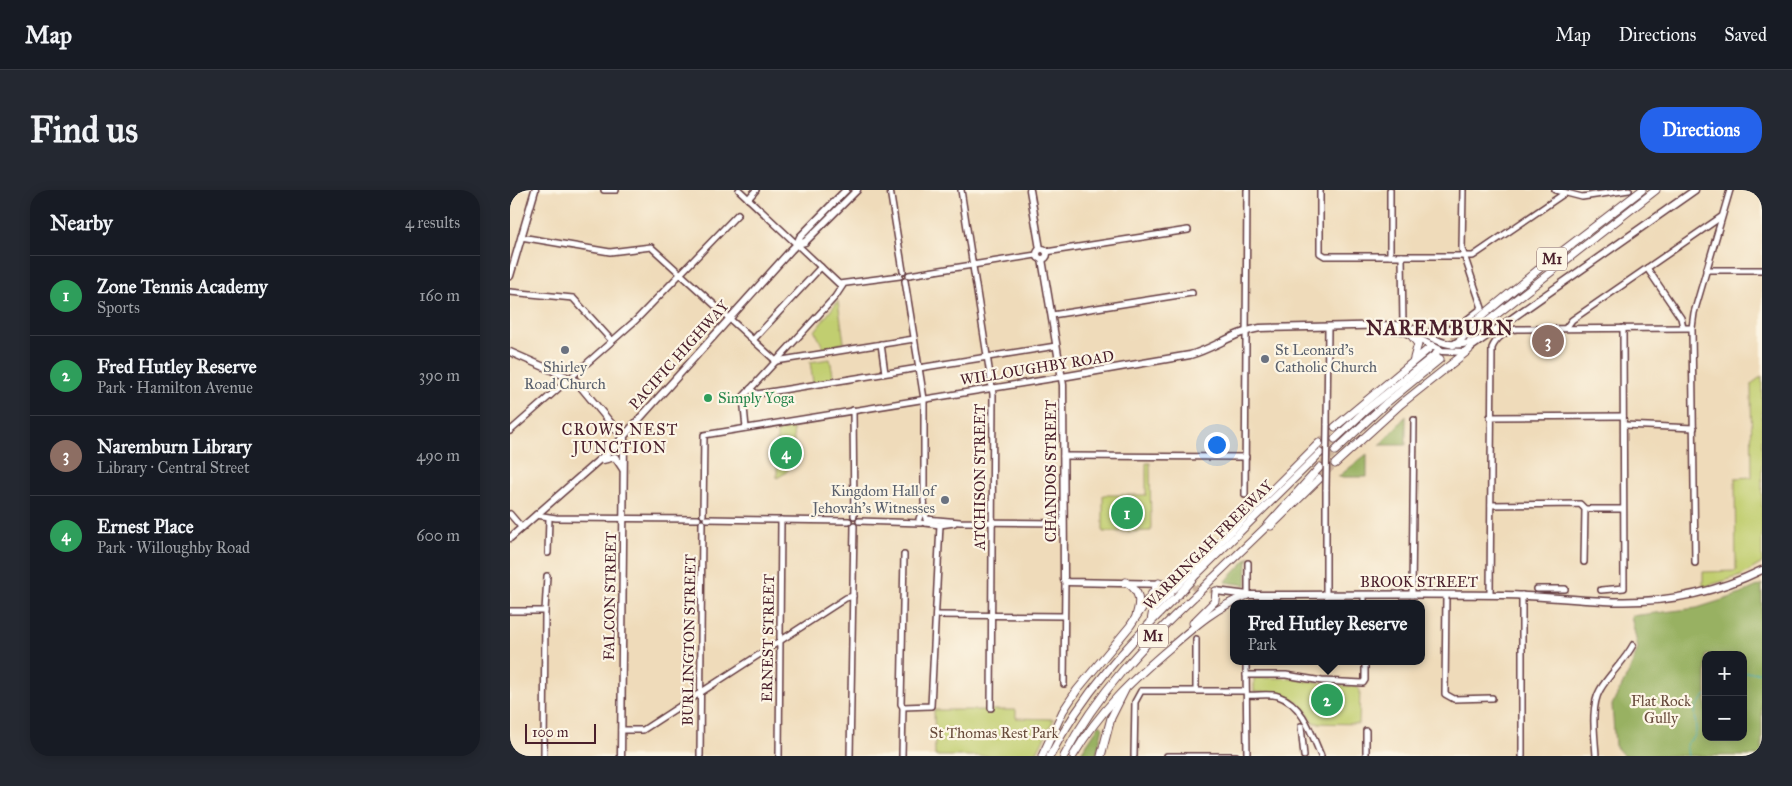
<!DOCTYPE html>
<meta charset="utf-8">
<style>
:root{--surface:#171b24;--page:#242831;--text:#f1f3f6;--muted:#9ea1a6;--line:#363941;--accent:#2563eb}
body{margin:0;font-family:"IM FELL Great Primer",serif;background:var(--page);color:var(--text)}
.controls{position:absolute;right:15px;bottom:15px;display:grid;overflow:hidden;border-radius:10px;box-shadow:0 2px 12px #0003}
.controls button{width:45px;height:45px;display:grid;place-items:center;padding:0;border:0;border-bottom:1px solid var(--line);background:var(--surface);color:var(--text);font:25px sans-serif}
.scale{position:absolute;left:15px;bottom:12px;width:71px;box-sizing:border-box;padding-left:5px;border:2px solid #4a1f2b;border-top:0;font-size:14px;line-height:18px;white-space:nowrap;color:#4a1f2b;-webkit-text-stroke:4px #fcf5e5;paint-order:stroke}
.you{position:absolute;left:706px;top:254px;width:18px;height:18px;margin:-12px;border:4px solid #fff;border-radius:50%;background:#1a73e8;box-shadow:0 0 0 8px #1a73e833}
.badge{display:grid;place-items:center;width:32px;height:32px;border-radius:50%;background:var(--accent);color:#fff;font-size:16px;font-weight:700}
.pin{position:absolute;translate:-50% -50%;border:2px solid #fff;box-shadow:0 1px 5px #0006}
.popup{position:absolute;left:720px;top:410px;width:195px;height:65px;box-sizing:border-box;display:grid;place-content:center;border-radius:10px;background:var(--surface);filter:drop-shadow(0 1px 4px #0005);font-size:16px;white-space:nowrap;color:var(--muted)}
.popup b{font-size:19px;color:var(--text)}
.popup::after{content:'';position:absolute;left:50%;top:100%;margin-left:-10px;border:10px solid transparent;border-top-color:var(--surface)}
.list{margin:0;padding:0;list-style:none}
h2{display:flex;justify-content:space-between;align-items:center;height:65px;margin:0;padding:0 20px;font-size:21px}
h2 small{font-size:16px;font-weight:400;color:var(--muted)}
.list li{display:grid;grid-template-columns:32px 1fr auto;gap:15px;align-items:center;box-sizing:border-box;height:80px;padding:0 20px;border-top:1px solid var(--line)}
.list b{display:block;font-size:19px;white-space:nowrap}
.list p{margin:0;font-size:16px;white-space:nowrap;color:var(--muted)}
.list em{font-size:16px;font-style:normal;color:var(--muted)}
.map{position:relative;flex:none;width:1252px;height:566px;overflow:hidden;border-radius:20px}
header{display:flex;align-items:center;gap:30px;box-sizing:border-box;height:70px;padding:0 25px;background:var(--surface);border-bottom:1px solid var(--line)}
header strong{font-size:24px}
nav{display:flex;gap:28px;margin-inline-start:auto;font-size:18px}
.intro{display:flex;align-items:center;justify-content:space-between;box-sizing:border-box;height:120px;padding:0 30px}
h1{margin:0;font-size:35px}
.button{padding:12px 22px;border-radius:20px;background:var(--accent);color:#fff;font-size:18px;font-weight:700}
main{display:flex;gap:30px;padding:0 30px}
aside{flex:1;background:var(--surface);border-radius:20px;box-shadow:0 2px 12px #0003}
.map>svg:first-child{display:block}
.green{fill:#c1ce70;stroke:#86764e}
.forest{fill:#98b162;stroke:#716846;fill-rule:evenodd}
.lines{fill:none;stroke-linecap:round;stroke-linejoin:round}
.stream{stroke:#41b0bc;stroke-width:1}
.major-tunnel{stroke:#ceb59d;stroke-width:6;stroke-dasharray:6 3;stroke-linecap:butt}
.highway-tunnel{stroke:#ceb59d;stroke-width:7;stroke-dasharray:7 3.5;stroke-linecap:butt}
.minor-casing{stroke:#633b40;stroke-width:8}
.major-casing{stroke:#633b40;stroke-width:9}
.highway-casing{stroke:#633b40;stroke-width:9}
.minor{stroke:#fff;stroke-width:5}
.major{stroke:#fff;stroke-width:6}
.highway{stroke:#fff;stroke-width:7}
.minor-bridge-casing{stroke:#633b40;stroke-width:8;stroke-linecap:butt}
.highway-bridge-casing{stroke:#633b40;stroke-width:9;stroke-linecap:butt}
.minor-bridge{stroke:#fff;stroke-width:5}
.highway-bridge{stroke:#fff;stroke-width:7}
.worship-dot{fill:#6b7280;stroke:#fcf5e5;stroke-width:2}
.leisure-dot{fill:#2e9e5b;stroke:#fcf5e5;stroke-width:2}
.labels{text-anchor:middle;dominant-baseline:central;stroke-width:4.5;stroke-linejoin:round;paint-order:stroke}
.shield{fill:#fcf5e5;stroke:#7f5f63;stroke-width:1}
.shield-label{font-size:14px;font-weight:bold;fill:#4a1f2b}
.worship-label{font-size:15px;fill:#5b616d;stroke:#fcf5e5;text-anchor:start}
.street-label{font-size:15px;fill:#4a1f2b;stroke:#fcf5e5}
.leisure-label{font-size:15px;fill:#27864d;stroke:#fcf5e5;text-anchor:start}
.park-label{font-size:15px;fill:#684b3c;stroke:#fcf5e5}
.neighbourhood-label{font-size:16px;letter-spacing:1px;fill:#4a1f2b;stroke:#fcf5e5}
.district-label{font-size:20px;font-weight:bold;letter-spacing:1px;fill:#4a1f2b;stroke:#fcf5e5}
</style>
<header>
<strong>Map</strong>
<nav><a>Map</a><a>Directions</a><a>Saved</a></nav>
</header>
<div class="intro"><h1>Find us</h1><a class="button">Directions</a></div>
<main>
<aside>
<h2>Nearby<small>4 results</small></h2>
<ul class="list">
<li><span class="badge" style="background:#2e9e5b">1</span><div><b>Zone Tennis Academy</b><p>Sports</p></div><em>160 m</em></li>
<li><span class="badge" style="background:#2e9e5b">2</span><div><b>Fred Hutley Reserve</b><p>Park · Hamilton Avenue</p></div><em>390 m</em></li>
<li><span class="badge" style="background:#8d6e63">3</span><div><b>Naremburn Library</b><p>Library · Central Street</p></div><em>490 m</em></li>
<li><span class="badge" style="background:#2e9e5b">4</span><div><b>Ernest Place</b><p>Park · Willoughby Road</p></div><em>600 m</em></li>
</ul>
</aside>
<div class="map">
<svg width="1252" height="566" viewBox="0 0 1252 566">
<rect width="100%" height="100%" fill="#fcf5e5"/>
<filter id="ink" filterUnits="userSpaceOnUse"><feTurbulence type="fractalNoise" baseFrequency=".02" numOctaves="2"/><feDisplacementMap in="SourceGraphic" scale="10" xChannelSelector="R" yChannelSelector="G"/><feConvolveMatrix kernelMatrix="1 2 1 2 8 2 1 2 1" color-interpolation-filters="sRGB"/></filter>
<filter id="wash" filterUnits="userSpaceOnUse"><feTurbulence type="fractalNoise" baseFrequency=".0096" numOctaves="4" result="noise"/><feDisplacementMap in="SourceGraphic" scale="20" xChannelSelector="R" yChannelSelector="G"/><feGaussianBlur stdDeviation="1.12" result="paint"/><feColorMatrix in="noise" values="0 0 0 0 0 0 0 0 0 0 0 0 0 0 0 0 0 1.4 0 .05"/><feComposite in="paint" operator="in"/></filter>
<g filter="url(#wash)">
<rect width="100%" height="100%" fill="#efdbba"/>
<g class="green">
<path d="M328,111L334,152L320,159L313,157L305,141Z"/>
<path d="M320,169L324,189L303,193L300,172Z"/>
<path d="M1252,186V373L1231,386L1193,397V382L1226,381L1225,288L1242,287L1241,194Z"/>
<path d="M283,236L285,273L274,284L267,288V239Z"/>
<path d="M636,273H640L641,341L593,342V305H636Z"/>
<path d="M744,488H774L847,497L850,500L849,534L804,533C788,506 774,502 744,502Z"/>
<path d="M424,520H506V528L544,529L525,566H425Z"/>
</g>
<g class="forest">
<path d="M896,226V255H870Z"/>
<path d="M857,264V287H828Z"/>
<path d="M740,366L737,372L736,395L715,392Z"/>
<path d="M1252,394V566H1114L1105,556L1102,515L1120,480L1128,458L1121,426L1187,418L1228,405ZM1196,465H1233V547H1196Z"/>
<path d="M590,534L593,537L586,566H569Z"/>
</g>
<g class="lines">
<g class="stream">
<path d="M1233,483L1252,482"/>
<path d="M1178,566L1176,554L1184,547L1186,542L1185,518L1196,505"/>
</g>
</g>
</g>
<g filter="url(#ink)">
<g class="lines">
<path class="major-tunnel" d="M673,396L706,401"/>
<g class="highway-tunnel">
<path d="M926,163L954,141"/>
<path d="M809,253L825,237"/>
<path d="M810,263L825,249"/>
<path d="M810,277L825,261"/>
<path d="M809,289L825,274"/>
</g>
<defs>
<g id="minor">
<path d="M94,0H106"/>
<path d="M229,0L329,94L390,86"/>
<path d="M380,0L393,81"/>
<path d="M451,0L483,204L481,518"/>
<path d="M810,0V63L815,66H963L1055,3"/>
<path d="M1045,0L1072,7L1119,0"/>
<path d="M238,9L246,0"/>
<path d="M11,47L100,62L141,57L266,171"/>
<path d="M536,62L678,40"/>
<path d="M880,66V0"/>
<path d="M892,66L893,136"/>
<path d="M1137,78L1171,128L1173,137"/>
<path d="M1196,80H1252"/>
<path d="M399,85L526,65"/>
<path d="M395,91L414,209V311L416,329"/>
<path d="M0,102L63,108L102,151"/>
<path d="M542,125L682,103"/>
<path d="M1056,138L1062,130L1211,27"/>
<path d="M917,146L922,140L946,138L972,118L952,59L953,0"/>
<path d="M243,150L311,77"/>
<path d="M371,154L375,183"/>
<path d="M266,171L404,149"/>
<path d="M240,199L247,204L546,156"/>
<path d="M343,220L344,326"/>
<path d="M980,227L1113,226"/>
<path d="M817,235L818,138"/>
<path d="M1114,235L1184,238"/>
<path d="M236,238L233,207L325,107L333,95"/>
<path d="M0,241L126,130L228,24"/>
<path d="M553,266L736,267"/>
<path d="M735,305L737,0"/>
<path d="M981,315L1070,314L1075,319L1074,372"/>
<path d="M1075,319H1113"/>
<path d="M0,324L12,338"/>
<path d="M26,325L46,328L188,329"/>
<path d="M193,325L194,245L552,187"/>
<path d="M196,329L339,331"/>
<path d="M409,329L413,317"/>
<path d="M416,329L450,332L553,333"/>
<path d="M349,331L411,333"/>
<path d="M415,333L430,335L444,333"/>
<path d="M38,363L39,328"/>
<path d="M1185,373L1182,138L1184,123L1220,0"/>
<path d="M1027,399H1055"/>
<path d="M1091,400L1114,398L1113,138"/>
<path d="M980,404L982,158C986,148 997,140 1007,139L1182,138"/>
<path d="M738,405V373"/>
<path d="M816,405V299"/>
<path d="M854,405V414"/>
<path d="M902,405L904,230"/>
<path d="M936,405L935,504L944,509L982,508"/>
<path d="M0,421H35"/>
<path d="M426,425L554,426"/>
<path d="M686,449V500"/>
<path d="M736,471L737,566"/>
<path d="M736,485H776L812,491L853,493L855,490V471"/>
<path d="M554,494L555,391"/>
<path d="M737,505C746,506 759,503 768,506C793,514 802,545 811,566"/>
<path d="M393,517L421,516L430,335"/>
<path d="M791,536L794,566"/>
<path d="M111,540H133L336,408L343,406"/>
<path d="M34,566L35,421L37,386"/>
<path d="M190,566L192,333"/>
<path d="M269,566L271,330"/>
<path d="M340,566L344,336"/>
<path d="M392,566L393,517L391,514L394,365"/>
<path d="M624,566L625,512L631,501H736"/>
<path d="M657,566H726"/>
<path d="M856,566V541"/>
<path d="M1012,566V405"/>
<path d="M1086,566C1085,547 1080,517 1090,500C1099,484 1114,472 1123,455"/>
</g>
<g id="major">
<path d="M520,0L530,59"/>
<path d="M287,54L290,47L336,0"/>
<circle cx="532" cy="64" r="5"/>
<path d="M532,69L553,195L554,390L558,392L659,394"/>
<path d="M0,86L25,0"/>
<path d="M863,138L893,141L932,161L954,162L1185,0"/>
<path d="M943,155L953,148L949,137"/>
<path d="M0,162L66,191L114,249L111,566"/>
<path d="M552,187L680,165C705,158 724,142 750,138L886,135C923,139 927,165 969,150"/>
<path d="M93,270L105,267L113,279"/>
<path d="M0,348L105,256L281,60L287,54L295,52L347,0"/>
<path d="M706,401L738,405C822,405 907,404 992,405C1026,405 1060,410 1094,411C1148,414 1203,404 1252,380"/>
</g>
<g id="highway">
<path d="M954,141L1029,79L1132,0"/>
<path d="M901,145L908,154L904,168"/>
<path d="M959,146L1146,0"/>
<path d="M825,237L922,156"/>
<path d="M825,249L856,220L926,164"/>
<path d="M825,261L875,214L930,169"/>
<path d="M825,274L891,214L959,160"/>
<path d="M761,336L809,289"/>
<path d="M679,383L809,253"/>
<path d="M686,385L810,263"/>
<path d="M702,389L756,337L810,277"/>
<path d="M616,392C630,401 631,410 626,426"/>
<path d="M641,431L643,420L660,403"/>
<path d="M683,433L705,411L706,401"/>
<path d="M532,566L553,521L567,500L620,436L649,393"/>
<path d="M540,566C572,504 619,453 669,404"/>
<path d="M554,566C587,503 634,454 685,406"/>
<path d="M563,566C590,520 622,490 662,456C686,435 708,416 738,405"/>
<path d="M591,566L601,528L615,500"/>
</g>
</defs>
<use href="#minor" class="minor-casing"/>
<use href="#major" class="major-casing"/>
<use href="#highway" class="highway-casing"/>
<use href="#minor" class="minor"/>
<use href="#major" class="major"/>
<use href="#highway" class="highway"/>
<defs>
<path id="minor-bridge" d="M816,299L817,235"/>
<g id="highway-bridge">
<path d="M660,403L679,383"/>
<path d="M669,404L686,385"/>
<path d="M685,406L702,389"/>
</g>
</defs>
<use href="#minor-bridge" class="minor-bridge-casing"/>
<use href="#highway-bridge" class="highway-bridge-casing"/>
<use href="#minor-bridge" class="minor-bridge"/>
<use href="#highway-bridge" class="highway-bridge"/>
</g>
</g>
<g class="worship-dot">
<circle cx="55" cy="160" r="5"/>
<circle cx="755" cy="169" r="5"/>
<circle cx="435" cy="310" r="5"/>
</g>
<circle class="leisure-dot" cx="198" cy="208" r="5"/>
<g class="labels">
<g class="shield">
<rect x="1027" y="57.5" width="30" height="23" rx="4"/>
<rect x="628" y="434.5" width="30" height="23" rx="4"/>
</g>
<g class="shield-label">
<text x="1042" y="69">M1</text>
<text x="643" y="446">M1</text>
</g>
<g class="worship-label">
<text x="765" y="160">St Leonard's<tspan x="765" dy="17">Catholic Church</tspan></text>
<text x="55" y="177" text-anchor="middle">Shirley<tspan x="55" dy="17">Road Church</tspan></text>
<text x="425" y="301" text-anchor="end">Kingdom Hall of<tspan x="425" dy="17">Jehovah's Witnesses</tspan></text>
</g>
<g class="street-label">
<text transform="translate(169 165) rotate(-48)">PACIFIC HIGHWAY</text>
<text transform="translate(527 178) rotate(-9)">WILLOUGHBY ROAD</text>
<text transform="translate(541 281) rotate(-90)">CHANDOS STREET</text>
<text transform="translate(470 287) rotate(-90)">ATCHISON STREET</text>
<text transform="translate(698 355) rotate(-45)">WARRINGAH FREEWAY</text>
<text x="909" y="392">BROOK STREET</text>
<text transform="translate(100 406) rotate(-89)">FALCON STREET</text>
<text transform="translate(258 448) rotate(-89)">ERNEST STREET</text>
<text transform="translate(179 450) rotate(-89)">BURLINGTON STREET</text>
</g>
<g class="leisure-label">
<text x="208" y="208">Simply Yoga</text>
</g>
<g class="park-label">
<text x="1151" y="511">Flat Rock<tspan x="1151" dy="17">Gully</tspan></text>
<text x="484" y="543">St Thomas Rest Park</text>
</g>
<g class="neighbourhood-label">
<text x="110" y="239">CROWS NEST<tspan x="110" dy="18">JUNCTION</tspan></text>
</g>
<g class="district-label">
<text x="930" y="138">NAREMBURN</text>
</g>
</g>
</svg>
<div class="controls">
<button>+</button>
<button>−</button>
</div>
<div class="scale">100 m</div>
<div class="you"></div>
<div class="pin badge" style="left:617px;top:323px;background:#2e9e5b">1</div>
<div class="pin badge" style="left:817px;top:510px;background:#2e9e5b">2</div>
<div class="popup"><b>Fred Hutley Reserve</b>Park</div>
<div class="pin badge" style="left:1038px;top:151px;background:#8d6e63">3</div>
<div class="pin badge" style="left:276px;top:263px;background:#2e9e5b">4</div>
</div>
</main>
